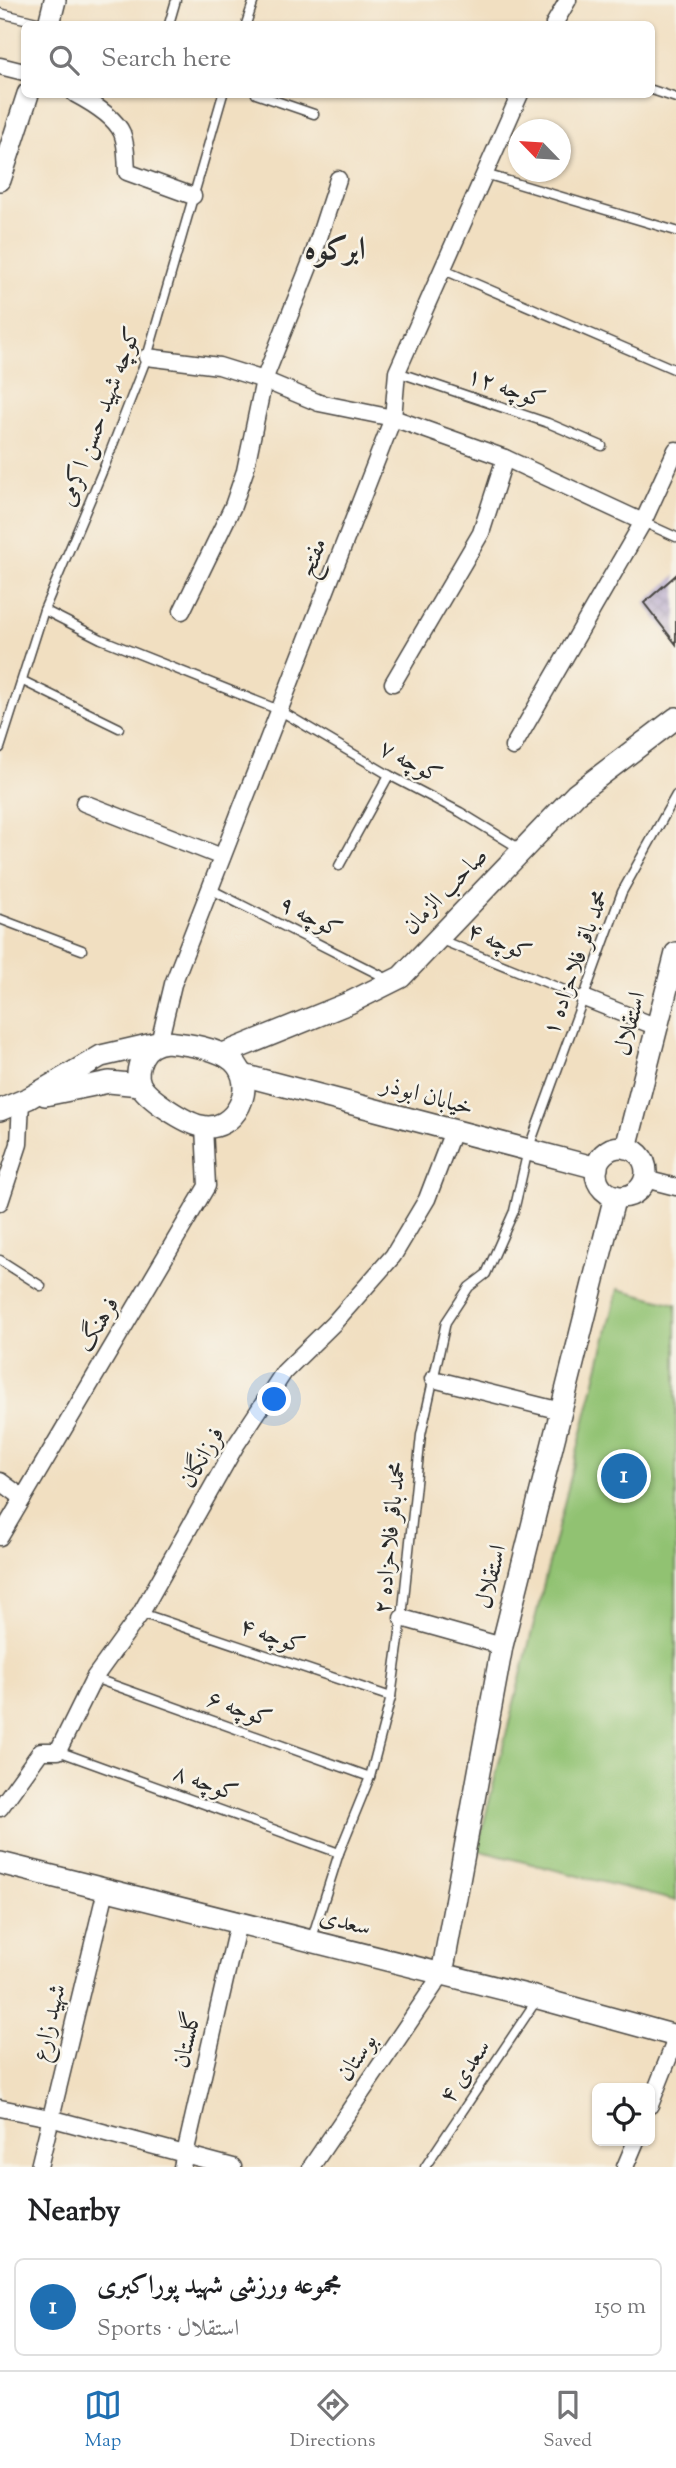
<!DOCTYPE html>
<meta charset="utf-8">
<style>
:root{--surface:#fff;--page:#f2f2f2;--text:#202124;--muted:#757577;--line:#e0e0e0;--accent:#1f6fb2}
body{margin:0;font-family:"Sorts Mill Goudy",Amiri,serif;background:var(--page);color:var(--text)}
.controls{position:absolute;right:21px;bottom:21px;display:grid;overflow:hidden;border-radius:10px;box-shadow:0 2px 5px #0004}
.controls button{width:63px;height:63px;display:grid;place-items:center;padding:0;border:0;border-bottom:2px solid var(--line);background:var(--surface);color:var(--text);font:35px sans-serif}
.compass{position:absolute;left:508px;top:119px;width:63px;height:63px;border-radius:50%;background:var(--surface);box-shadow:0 2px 5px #0004;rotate:295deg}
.you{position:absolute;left:275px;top:1400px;width:24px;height:24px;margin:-18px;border:5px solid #fff;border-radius:50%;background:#1a73e8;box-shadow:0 0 0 10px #1a73e833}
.badge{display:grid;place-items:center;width:46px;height:46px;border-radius:50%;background:var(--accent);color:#fff;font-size:23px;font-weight:700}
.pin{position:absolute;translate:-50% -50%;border:4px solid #fff;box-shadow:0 2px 7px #0006}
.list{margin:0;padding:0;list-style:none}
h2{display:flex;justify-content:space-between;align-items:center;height:91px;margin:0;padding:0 28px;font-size:30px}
h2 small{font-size:23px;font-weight:400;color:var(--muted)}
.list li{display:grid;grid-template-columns:46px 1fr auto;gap:21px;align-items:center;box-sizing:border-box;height:98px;margin:0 14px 14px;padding:0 14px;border:2px solid var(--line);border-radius:10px}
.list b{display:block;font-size:26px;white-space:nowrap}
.list p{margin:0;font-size:23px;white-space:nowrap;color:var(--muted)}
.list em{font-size:23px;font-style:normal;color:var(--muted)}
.icon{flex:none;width:38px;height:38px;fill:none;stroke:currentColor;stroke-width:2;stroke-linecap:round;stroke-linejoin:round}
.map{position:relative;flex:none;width:676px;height:2167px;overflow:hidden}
.search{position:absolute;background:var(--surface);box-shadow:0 2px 5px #0004;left:21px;right:21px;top:21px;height:77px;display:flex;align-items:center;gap:18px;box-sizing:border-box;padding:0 24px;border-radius:10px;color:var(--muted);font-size:26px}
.sheet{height:203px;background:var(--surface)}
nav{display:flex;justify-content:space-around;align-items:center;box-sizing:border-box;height:98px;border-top:2px solid var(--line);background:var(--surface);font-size:19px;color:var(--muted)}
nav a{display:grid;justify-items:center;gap:4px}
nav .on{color:var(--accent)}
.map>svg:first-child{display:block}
.grass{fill:#91c272;stroke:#5e764e;stroke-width:2}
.building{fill:url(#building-cross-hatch)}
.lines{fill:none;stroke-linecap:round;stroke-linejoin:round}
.service-casing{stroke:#494642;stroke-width:11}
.minor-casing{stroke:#494642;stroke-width:19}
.tertiary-casing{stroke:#494642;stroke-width:24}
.service{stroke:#fff;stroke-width:8}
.minor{stroke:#fff;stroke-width:16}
.tertiary{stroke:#fff;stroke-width:21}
.labels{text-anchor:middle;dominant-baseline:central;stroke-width:5;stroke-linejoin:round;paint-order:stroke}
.street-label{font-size:24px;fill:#2b2b2b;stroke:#f7f3e8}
.district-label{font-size:32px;font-weight:bold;fill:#2b2b2b;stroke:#f7f3e8}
</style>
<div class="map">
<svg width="676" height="2167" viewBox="0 0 676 2167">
<defs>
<pattern id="building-cross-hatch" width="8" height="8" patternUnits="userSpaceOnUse" patternTransform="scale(1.75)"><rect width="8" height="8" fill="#ab9dc8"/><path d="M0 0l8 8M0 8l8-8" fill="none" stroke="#8b80a3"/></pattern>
</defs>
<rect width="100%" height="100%" fill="#f7f3e8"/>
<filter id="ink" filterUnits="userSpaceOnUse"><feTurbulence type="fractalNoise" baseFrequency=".0143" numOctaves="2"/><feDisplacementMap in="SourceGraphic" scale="14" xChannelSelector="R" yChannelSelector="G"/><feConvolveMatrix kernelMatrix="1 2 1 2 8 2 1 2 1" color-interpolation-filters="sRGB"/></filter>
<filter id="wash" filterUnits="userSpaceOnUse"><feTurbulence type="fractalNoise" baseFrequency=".00686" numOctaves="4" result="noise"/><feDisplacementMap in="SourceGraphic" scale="28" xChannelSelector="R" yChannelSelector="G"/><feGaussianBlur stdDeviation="1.57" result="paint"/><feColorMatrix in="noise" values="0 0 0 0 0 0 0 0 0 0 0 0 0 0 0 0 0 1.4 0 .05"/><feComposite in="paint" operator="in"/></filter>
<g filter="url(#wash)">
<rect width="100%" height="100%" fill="#f1dfc1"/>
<path class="grass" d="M618,1289L676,1304V1901L477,1850Z"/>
<g id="blocks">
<path class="building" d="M676,575V644L644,603Z"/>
</g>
</g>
<g filter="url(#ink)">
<use href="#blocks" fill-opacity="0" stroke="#494642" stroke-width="2"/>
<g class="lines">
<defs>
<g id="service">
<path d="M0,13L45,24"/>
<path d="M169,24L176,0"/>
<path d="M246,24L254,0"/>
<path d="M652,90L676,98"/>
<path d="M256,94L314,114"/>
<path d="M485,174L676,231"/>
<path d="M444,270L676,370"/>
<path d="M397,372L548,423L602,446"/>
<path d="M643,522L676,537"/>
<path d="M44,610L101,639L279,710L389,775L460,812L522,850"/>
<path d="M23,681L119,728"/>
<path d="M0,748L44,610L105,465L147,357L223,94"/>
<path d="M339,866L389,775"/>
<path d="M210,889L388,979"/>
<path d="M0,919L82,950"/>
<path d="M441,940L584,998"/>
<path d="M0,1260L41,1286"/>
<path d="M141,1613L391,1697"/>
<path d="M94,1678L370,1777"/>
<path d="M58,1751L339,1853"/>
<path d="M312,1938L339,1853L370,1777L391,1697L402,1618L421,1435L446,1322L469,1287L486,1274L514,1211L528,1150L622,892L676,795"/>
<path d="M425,2167L536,2001"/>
</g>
<g id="minor">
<path d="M554,24L568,0"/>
<path d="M0,66L24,72"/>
<path d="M75,94C90,102 115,117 122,133C127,145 126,160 127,172L193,196"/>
<path d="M147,357L219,366L264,380L319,403L393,418L505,458L643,522"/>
<path d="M182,611L233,506L245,471L264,380L312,259L338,179"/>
<path d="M393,683L481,533L505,458"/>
<path d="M513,747L643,522L676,450"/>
<path d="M84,803L222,857"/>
<path d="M584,998L657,1027"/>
<path d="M159,1043L173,984L393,418L397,372L520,94"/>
<path d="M645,1179L676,1187"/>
<path d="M0,1202L19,1144L21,1101"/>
<path d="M433,1379L561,1411"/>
<path d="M0,1481L23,1498"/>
<path d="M0,1537L207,1186L204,1127"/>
<path d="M402,1618L502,1646"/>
<path d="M0,1808L41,1751H58L94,1678L141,1613L236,1445L284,1372L333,1324L393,1256L427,1199L453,1131"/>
<path d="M650,2105L676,2039"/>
<path d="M0,2108L50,2118L233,2167"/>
<path d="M39,2167L106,1890"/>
<path d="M182,2167L238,1923"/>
<path d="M311,2167L442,1974"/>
<path d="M625,2167L636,2141"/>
</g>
<g id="tertiary">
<path d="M49,24L55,0"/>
<path d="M0,180L28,94"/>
<path d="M167,1042C187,1044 218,1048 233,1061C259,1085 235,1134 201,1126C186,1123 146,1098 140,1084C136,1075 138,1067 142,1058C146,1048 157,1043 167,1042Z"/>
<path d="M223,1054L349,1003L401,977L576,794L676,718"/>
<path d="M243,1075L597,1168"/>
<path d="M45,1095L109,1082L140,1085"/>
<path d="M0,1110L29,1098L101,1056L157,1043"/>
<circle cx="621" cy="1172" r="25"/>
<path d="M626,1148L676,953"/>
<path d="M0,1863L538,1998L676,2036"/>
<path d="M442,1974L502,1646L615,1196"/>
</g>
</defs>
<use href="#service" class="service-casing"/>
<use href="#minor" class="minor-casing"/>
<use href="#tertiary" class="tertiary-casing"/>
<use href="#service" class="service"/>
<use href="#minor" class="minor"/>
<use href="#tertiary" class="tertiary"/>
</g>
</g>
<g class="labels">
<g class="street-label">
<text transform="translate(506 389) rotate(19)">کوچه ۱۲</text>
<text transform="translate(101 417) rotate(-69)">کوچه شهید حسن اکرمی</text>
<text transform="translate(314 558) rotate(-69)">مفتح</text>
<text transform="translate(410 763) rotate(28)">کوچه ۷</text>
<text transform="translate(446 892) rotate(-46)">صاحب الزمان</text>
<text transform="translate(310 918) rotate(27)">کوچه ۹</text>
<text transform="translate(499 943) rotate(22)">کوچه ۴</text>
<text transform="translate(577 963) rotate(-70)">محمد باقر فلاحزاده ۱</text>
<text transform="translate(631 1024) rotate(-76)">استقلال</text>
<text transform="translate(427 1097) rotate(15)">خیابان ابوذر</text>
<text transform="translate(99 1325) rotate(-59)">فرهنگ</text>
<text transform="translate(203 1458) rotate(-60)">فرزانگان</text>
<text transform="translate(391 1538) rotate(-84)">محمد باقر فلاحزاده ۲</text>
<text transform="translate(492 1577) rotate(-76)">استقلال</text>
<text transform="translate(272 1637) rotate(19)">کوچه ۴</text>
<text transform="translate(239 1710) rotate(20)">کوچه ۶</text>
<text transform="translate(205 1784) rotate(20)">کوچه ۸</text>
<text transform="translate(345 1923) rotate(14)">سعدی</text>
<text transform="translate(50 2023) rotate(-76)">شهید زارع</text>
<text transform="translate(188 2040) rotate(-77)">گلستان</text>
<text transform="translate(358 2058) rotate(-56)">بوستان</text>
<text transform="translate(466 2072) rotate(-56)">سعدی ۴</text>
</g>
<g class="district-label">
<text x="335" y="251">ابرکوه</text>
</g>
</g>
</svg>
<div class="controls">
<button><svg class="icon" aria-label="locate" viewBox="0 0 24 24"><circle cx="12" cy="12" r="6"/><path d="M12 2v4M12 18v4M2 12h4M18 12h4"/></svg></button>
</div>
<svg class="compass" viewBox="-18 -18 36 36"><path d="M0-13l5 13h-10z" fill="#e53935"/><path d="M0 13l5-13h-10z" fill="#757577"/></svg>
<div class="you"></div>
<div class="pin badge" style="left:624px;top:1476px">1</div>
<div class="search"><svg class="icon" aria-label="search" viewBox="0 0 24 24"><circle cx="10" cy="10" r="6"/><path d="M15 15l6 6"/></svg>Search here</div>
</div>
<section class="sheet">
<h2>Nearby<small></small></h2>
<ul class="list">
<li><span class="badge">1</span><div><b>مجموعه ورزشی شهید پوراکبری</b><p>Sports · استقلال</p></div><em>150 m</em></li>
</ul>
</section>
<nav>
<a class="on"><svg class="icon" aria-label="map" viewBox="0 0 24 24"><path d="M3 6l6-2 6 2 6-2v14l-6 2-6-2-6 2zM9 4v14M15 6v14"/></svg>Map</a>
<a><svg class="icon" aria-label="directions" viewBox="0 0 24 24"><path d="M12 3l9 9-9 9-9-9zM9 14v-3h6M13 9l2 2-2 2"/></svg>Directions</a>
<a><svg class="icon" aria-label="saved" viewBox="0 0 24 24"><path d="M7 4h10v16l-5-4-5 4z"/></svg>Saved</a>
</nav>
